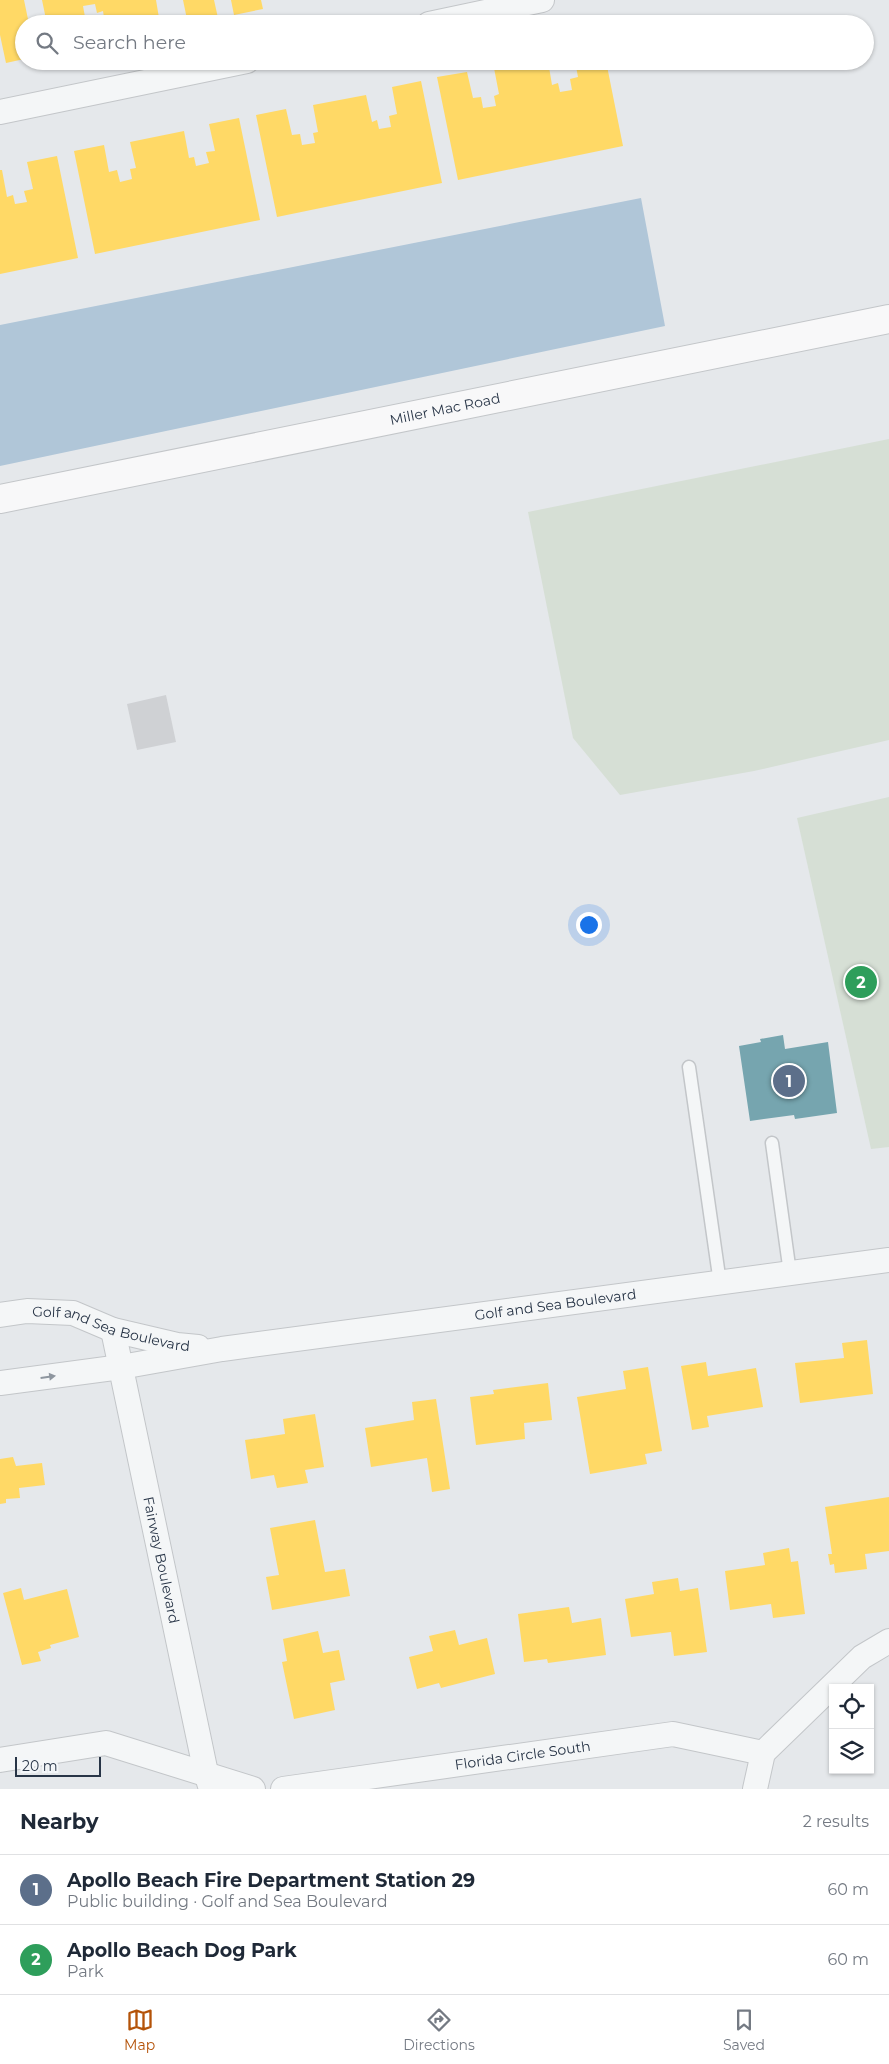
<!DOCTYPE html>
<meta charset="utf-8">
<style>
:root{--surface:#fff;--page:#f2f2f3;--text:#1f2937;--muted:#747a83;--line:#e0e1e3;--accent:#b45309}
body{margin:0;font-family:Montserrat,sans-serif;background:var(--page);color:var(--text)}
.controls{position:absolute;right:15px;bottom:15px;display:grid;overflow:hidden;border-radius:0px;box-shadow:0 1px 4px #0004}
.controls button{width:45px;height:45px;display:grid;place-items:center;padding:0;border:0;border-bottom:1px solid var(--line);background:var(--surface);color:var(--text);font:25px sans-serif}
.scale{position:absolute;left:15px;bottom:12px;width:86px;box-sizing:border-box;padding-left:5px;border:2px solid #283547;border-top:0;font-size:14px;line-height:18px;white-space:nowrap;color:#283547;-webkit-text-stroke:4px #f3f6f9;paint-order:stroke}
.you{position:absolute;left:588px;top:924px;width:18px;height:18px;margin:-12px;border:4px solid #fff;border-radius:50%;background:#1a73e8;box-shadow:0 0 0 8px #1a73e833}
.badge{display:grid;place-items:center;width:32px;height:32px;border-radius:50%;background:var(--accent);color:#fff;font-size:16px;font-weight:700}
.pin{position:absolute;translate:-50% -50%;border:2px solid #fff;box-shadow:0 1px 5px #0006}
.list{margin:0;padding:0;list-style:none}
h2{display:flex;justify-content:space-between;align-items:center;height:65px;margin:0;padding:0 20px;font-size:21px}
h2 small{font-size:16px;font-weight:400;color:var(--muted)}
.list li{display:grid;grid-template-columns:32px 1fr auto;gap:15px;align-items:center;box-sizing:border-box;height:70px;padding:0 20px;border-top:1px solid var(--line)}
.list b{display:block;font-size:19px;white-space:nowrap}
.list p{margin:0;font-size:16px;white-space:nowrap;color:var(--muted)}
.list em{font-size:16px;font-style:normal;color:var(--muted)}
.icon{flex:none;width:28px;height:28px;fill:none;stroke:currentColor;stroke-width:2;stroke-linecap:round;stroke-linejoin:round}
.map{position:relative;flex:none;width:889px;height:1789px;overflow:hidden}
.search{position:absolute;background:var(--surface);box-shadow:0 1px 4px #0004;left:15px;right:15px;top:15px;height:55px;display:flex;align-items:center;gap:12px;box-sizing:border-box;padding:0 18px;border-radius:28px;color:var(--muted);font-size:19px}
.sheet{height:205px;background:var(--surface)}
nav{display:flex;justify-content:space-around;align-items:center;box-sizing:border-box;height:70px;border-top:1px solid var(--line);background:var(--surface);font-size:14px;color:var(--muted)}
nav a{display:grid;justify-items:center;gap:2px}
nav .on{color:var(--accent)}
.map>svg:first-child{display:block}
.green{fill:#d6dfd5}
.water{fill:#b0c6d8}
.homes{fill:#ffd966}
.public{fill:#76a5af}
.building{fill:#cfd1d4}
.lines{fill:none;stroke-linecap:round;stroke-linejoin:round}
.lane-casing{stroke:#c3c6c9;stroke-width:15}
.street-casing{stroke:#c3c6c9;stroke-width:26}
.secondary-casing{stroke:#c3c6c9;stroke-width:30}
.lane{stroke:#f4f6f7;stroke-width:12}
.street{stroke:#f4f6f7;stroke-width:24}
.secondary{stroke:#f8f8f9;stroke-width:28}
.oneway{fill:#8e969f}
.labels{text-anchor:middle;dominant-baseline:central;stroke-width:5;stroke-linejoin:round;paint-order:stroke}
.street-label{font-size:14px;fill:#283547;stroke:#f3f6f9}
</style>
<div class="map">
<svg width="889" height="1789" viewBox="0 0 889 1789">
<rect width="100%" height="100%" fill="#e5e8eb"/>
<g class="green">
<path d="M889,439V740L754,771L620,795L573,738L528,512Z"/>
<path d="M889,797V1147L871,1149L797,818Z"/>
</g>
<path class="water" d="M641,198L665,326L0,466V325Z"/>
<g class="homes">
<path d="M0,0H24L29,24H24V59L6,63L0,35Z"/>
<path d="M42,0H156L160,24H105L103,11L97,13L95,4L83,6L85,17L77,19L78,24H47Z"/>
<path d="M183,0H214L218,18L188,24Z"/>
<path d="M231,0H261L263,9L234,15Z"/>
<path d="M529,61H548L552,85L558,83L560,92L572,90L570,79L578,77L575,61H606L623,146L458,180L437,77L467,72L473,98L481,97L483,108L496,106L494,96L499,94L494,68Z"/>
<path d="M421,81L442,183L277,217L256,115L286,109L292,135L300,134L302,145L315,143L313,133L318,132L313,105L366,95L372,122L377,120L379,129L391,127L389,116L397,114L392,87Z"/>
<path d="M239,118L260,220L95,254L74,151L104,145L109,172L117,170L120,182L132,179L130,169L136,168L130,142L184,131L189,158L194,157L196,166L209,163L206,152L215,151L209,124Z"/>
<path d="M57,156L78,258L0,274V170H2L7,197L13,195L15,204L27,202L24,191L33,189L27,162Z"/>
<path d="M867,1340L873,1394L800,1403L795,1363L844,1358L842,1343Z"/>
<path d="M706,1362L708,1376L756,1368L763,1407L707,1416L709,1427L692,1430L681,1366Z"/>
<path d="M648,1367L662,1451L645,1454L647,1464L590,1474L577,1397L626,1389L623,1371Z"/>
<path d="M548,1383L552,1420L524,1423L525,1439L476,1445L470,1397L494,1394L493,1390Z"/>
<path d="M436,1399L450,1489L432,1492L427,1458L371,1467L365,1428L414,1420L412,1402Z"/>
<path d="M315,1414L324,1467L305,1470L308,1483L277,1488L274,1475L251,1479L245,1440L285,1434L283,1419Z"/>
<path d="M13,1457L16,1466L42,1463L45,1485L19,1488L20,1498L6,1499V1503L0,1504V1459Z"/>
<path d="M889,1497V1551L865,1554L867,1569L835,1573L834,1564L830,1565L828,1554H832L825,1507Z"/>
<path d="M315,1520L325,1572L345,1569L350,1596L272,1610L266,1577L279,1575L270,1528Z"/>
<path d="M789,1548L791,1562L798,1561L805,1614L773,1618L771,1604L730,1610L725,1571L765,1565L763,1553Z"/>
<path d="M678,1578L680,1591L698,1588L707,1652L674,1656L671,1632L631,1637L625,1599L654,1594L652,1582Z"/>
<path d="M21,1588L24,1600L67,1589L79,1637L50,1645L51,1648L38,1652L41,1661L22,1665L3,1593Z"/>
<path d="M569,1607L572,1623L601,1618L606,1655L548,1663L547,1659L524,1662L518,1614Z"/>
<path d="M455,1630L459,1645L487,1638L495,1674L441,1688L439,1683L417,1689L409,1657L433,1651L429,1636Z"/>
<path d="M318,1631L323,1653L339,1650L345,1680L330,1683L335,1710L294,1719L282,1662L287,1661L283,1639Z"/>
</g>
<path class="public" d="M783,1035L785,1049L828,1042L837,1113L795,1119L794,1115L750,1121L739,1046L761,1042L760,1039Z"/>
<path class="building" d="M166,695L176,742L137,750L127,704Z"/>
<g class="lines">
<defs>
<g id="lane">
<path d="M689,1067L720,1283"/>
<path d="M772,1143L790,1273"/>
</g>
<g id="street">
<path d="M429,24L542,0"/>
<path d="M0,112L247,61"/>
<path id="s1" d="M0,1315L27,1311L73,1313L113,1330L177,1345L198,1347"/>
<path id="s2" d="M113,1330L206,1773L211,1789"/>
<path id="s3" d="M0,1383L121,1367L222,1349L889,1260"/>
<path d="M0,1760L106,1743L253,1789"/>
<path id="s4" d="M283,1789L673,1734L763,1753"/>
<path d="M755,1789L763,1753L862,1657L889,1641"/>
</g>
<g id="secondary">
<path id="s5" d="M0,499L889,319"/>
</g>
</defs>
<use href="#lane" class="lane-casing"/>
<use href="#street" class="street-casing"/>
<use href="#secondary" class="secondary-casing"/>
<use href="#lane" class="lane"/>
<use href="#street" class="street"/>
<use href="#secondary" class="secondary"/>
</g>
<defs><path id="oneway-solid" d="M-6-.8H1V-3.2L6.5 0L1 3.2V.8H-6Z" transform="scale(1.25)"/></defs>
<use class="oneway" href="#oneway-solid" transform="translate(48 1377) rotate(-8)"/>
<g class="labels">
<g class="street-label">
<text stroke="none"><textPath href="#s5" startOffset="454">Miller Mac Road</textPath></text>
<text stroke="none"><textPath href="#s3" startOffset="561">Golf and Sea Boulevard</textPath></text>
<text stroke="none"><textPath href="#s1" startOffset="114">Golf and Sea Boulevard</textPath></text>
<text stroke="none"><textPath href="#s2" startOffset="235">Fairway Boulevard</textPath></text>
<text stroke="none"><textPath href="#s4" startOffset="242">Florida Circle South</textPath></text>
</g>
</g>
</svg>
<div class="controls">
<button><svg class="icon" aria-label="locate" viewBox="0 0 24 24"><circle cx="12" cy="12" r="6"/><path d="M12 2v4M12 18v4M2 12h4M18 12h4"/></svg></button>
<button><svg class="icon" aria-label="layers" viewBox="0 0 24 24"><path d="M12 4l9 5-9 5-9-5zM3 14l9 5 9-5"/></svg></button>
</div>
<div class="scale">20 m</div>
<div class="you"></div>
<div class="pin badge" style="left:789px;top:1081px;background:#5c6f8a">1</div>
<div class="pin badge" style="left:861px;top:982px;background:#2e9e5b">2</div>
<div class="search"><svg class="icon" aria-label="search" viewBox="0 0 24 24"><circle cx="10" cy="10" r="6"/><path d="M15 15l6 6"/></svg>Search here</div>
</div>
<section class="sheet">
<h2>Nearby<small>2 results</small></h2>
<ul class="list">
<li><span class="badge" style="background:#5c6f8a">1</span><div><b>Apollo Beach Fire Department Station 29</b><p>Public building · Golf and Sea Boulevard</p></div><em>60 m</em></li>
<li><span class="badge" style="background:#2e9e5b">2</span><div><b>Apollo Beach Dog Park</b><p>Park</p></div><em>60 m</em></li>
</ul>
</section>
<nav>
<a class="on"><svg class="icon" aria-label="map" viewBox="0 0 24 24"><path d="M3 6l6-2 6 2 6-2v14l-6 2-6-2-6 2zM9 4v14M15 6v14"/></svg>Map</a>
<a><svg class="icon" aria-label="directions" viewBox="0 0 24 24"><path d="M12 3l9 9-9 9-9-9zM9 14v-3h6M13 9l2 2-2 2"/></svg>Directions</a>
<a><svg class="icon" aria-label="saved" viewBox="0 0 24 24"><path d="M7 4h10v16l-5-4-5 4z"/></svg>Saved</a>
</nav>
